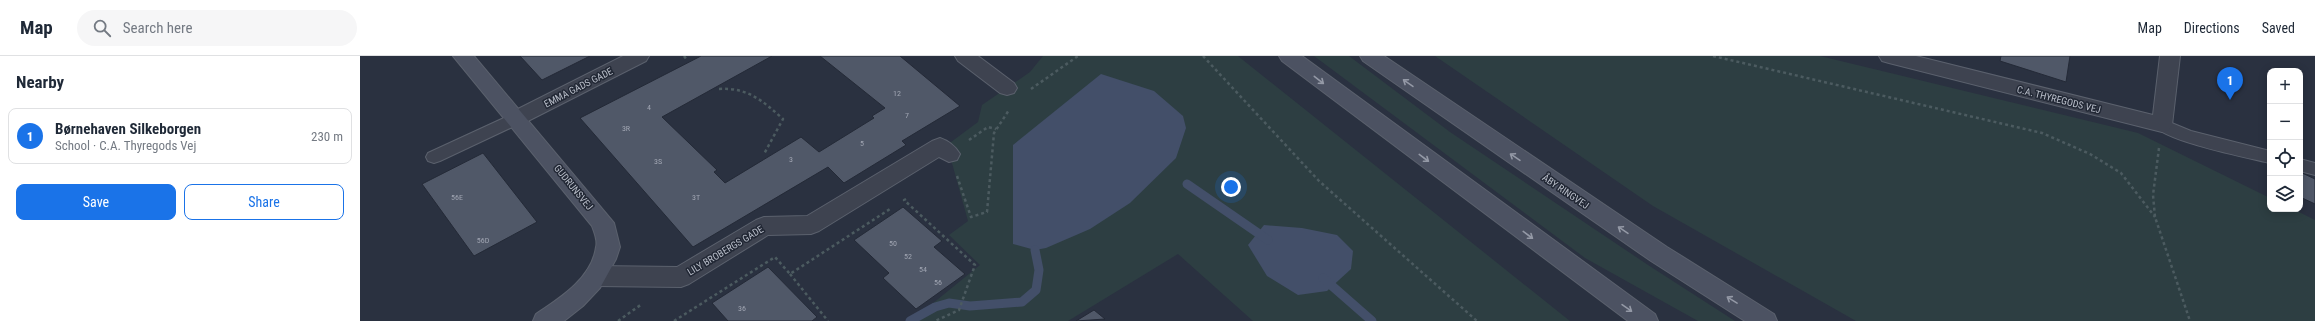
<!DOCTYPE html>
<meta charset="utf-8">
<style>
:root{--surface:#fff;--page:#f6f6f7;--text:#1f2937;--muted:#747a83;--line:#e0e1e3;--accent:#1a73e8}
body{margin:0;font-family:"Roboto Condensed",sans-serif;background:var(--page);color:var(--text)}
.controls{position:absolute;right:12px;top:12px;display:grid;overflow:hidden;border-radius:8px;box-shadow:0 2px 10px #0003}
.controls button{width:36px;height:36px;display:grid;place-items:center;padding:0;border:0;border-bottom:1px solid var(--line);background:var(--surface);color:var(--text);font:20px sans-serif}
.you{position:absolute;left:871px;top:131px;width:14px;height:14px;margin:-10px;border:3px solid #fff;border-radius:50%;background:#1a73e8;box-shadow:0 0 0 6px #1a73e833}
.badge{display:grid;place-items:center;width:26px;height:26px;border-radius:50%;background:var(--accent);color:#fff;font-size:13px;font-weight:700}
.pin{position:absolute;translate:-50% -33px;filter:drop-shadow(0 1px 2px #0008)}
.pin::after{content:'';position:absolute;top:21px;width:14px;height:12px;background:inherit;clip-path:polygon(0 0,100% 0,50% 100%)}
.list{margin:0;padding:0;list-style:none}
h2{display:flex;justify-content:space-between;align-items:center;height:52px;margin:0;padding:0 16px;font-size:17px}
h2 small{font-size:13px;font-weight:400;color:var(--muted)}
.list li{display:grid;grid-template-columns:26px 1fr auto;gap:12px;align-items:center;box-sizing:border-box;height:56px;margin:0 8px 8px;padding:0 8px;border:1px solid var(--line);border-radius:8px}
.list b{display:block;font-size:15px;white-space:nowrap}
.list p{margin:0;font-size:13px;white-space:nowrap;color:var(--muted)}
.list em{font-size:13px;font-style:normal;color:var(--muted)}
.actions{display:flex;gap:8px;padding:12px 16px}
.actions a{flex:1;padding:9px 0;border:1px solid var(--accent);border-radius:8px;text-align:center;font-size:14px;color:var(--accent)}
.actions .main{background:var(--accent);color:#fff}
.icon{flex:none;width:22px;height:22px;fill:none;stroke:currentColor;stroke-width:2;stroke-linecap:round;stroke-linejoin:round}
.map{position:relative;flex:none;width:1955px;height:265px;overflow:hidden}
header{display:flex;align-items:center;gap:24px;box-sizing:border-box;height:56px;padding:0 20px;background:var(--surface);border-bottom:1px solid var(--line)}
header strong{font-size:19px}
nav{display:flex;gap:22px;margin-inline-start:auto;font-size:14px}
.search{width:280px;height:36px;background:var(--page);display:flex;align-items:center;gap:10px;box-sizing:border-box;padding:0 14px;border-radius:22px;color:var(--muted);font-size:15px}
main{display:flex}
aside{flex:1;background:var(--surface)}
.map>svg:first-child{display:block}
.green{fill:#2d3e42}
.water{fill:#434f69}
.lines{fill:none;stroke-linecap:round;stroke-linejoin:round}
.stream{stroke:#434f69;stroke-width:9}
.building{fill:#505868;stroke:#242a37}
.lane-casing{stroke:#5b616d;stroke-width:2}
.street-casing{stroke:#5b616d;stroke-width:2}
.secondary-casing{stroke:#5b616d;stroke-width:2}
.path{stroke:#4c5b60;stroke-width:2.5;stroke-dasharray:3 3;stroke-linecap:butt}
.lane{fill:#3e4350;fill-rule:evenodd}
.street{fill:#3e4350;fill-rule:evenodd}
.secondary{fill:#4c5262;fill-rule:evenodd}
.oneway{stroke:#9499a6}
.labels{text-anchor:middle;stroke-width:3;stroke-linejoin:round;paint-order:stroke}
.number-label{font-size:8px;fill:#a0a5b2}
.street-label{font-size:10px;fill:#babfca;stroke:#222835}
</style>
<header>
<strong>Map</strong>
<div class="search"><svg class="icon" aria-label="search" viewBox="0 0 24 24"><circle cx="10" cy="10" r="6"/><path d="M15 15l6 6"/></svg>Search here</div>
<nav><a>Map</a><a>Directions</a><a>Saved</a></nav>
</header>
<main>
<aside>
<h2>Nearby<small></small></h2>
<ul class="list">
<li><span class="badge">1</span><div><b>Børnehaven Silkeborgen</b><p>School · C.A. Thyregods Vej</p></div><em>230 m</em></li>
</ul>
<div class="actions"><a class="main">Save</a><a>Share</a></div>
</aside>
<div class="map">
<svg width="1955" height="265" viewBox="0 0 1955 265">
<rect width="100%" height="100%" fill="#2a3140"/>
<!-- green -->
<g class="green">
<polygon points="683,0 878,0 1210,265 893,265 818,198 708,265 551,265 620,209 589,179 608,165 587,89 618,66 622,49 670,16"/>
<polygon points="954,0 989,0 1090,76 1288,209 1375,265 1338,265 1225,202"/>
<polygon points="1075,0 1460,0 1778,77 1910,142 1910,153 1933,153 1955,164 1955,265 1496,265 1293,150"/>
</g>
<!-- water -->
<g class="water">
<polygon points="741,18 794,35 823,60 826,72 816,102 770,147 730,173 686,192 675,194 653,188 653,89"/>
<polygon points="904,169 942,172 977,179 993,195 991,213 967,235 938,239 907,220 888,189"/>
</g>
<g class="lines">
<!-- stream -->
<g class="stream">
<polyline points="827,128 908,184"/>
<polyline points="963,222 1012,265"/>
<polyline points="550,265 575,251 589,247 610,250 662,246 676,234 679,214 675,194"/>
</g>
</g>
<!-- building -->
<g class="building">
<polygon points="160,0 230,0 182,24"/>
<polygon points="341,0 412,0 302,61 357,114 354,116 365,127 441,81 459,96 514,62 512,60 525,52 460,0 540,0 600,50 542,85 546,89 484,127 468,111 333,191 220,62"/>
<polygon points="1641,0 1710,0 1706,26 1640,5"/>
<polygon points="123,97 177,166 114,200 62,128"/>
<polygon points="1940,116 1955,123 1955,148 1940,141"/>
<polygon points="543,151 582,185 574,191 605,218 556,253 523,222 529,217 494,184"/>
<polygon points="408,211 457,261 452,265 368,265 352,247"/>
<polygon points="734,254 745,263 716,265"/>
</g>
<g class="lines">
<!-- lane casing -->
<g class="lane-casing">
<g id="lane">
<polygon points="157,56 163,58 165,62 163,66 80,105 74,107 68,105 66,101 68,97"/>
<path d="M1802 63 1831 75 1910 95V107C1889 102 1803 85 1794 69L1796 65Z"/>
<polygon points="1940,103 1955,107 1955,119 1940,115"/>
</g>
</g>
<!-- street casing -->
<g class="street-casing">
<g id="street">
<polygon points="263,0 289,0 286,5 164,67 157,69 150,67 147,62 150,57"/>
<polygon points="595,0 618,0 654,27 657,32 654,37 647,39 640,37 598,5"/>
<polygon points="1519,0 1556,0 1793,59 1800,0 1820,0 1812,69 1809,74 1802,76 1529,7 1522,5"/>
<path d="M580 82C589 85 595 90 600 98L597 104 589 106 579 101 459 175 451 178 408 179 329 228 321 231 236 230 228 227 224 220 228 213 236 210 317 211 396 164 404 161 447 160 572 85Z"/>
</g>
</g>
<!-- secondary casing -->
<g class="secondary-casing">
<g id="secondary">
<path d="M93 0H114L254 167 260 191 256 203 240 232 223 250 204 265H173L176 258C200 242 232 222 236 191 238 184 234 176 232 170Z"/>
<polygon points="919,0 942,0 1295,258 1298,265 1268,265 922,5"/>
<polygon points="1000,0 1024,0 1307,191 1414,258 1417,265 1385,265 1291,205 1003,5"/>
</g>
</g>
<!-- path -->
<g class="path">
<polyline points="324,0 327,4"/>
<polyline points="843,0 959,125 1117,265"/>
<polyline points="1353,0 1682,77 1730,98 1761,117 1795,161"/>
<path d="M359 33C387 31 403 45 423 63L404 98"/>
<polyline points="671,33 718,0"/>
<polyline points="609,84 628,71 636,73"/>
<polyline points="1799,92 1793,139 1795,161 1830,265"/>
<polyline points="597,120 611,161 627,156 634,77 649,54"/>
<polyline points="546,143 544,144 615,209 599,254 575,265"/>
<polyline points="430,218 468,265"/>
<polyline points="258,265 282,248"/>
<polyline points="314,265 415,201 430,218 530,153"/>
</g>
<!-- lane -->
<use href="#lane" class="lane"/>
<!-- street -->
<use href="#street" class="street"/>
<!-- secondary -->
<use href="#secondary" class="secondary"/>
</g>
<!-- one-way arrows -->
<defs><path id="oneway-shaft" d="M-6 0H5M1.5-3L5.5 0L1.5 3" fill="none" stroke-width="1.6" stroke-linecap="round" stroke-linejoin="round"/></defs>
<g class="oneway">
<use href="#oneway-shaft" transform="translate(959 24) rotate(38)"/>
<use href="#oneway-shaft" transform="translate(1048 27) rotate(-145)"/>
<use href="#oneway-shaft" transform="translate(1155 101) rotate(-146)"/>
<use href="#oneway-shaft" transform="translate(1064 102) rotate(37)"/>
<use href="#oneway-shaft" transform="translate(1263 174) rotate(-146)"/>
<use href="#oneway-shaft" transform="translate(1168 179) rotate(37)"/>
<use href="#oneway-shaft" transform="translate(1372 244) rotate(-148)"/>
<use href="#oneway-shaft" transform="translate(1267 252) rotate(35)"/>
</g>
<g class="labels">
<!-- number labels -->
<g class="number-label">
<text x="537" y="40">12</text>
<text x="289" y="54">4</text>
<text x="547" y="62">7</text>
<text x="266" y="75">3R</text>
<text x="502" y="90">5</text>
<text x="431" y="106">3</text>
<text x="298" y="108">3S</text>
<text x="97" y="144">56E</text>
<text x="336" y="144">3T</text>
<text x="123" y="187">56D</text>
<text x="533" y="190">50</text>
<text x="548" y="203">52</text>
<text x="563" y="216">54</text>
<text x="578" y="229">56</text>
<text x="382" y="255">36</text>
</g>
<!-- street labels -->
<g class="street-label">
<text transform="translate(218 31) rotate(-27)" y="4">EMMA GADS GADE</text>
<text transform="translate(1699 43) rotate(14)" y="4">C.A. THYREGODS VEJ</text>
<text transform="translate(214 131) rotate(51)" y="4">GUDRUNSVEJ</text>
<text transform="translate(1206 135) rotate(34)" y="4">ÅBY RINGVEJ</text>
<text transform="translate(365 194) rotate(-31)" y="4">LILY BROBERGS GADE</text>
</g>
</g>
</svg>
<div class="controls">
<button>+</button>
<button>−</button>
<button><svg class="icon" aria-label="locate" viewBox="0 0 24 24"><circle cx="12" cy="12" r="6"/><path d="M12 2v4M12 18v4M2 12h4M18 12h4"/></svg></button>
<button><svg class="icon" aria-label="layers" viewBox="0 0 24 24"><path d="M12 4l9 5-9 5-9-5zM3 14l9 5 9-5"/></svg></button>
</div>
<div class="you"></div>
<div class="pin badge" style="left:1870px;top:44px">1</div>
</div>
</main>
